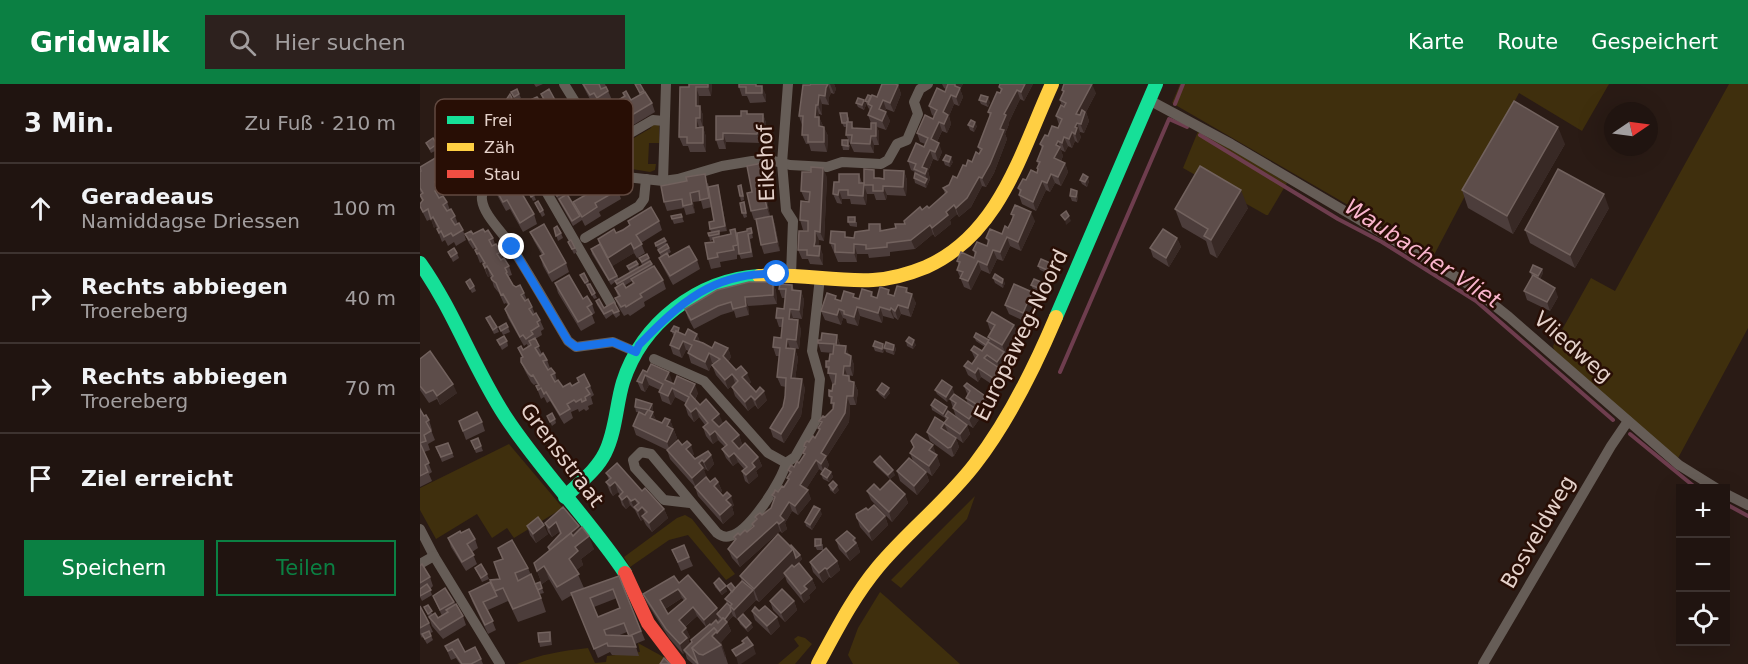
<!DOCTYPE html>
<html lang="de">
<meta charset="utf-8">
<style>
:root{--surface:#201410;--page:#2d211e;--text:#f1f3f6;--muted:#a29e9f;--line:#3d3330;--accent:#0b8043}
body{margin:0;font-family:"DejaVu Sans",sans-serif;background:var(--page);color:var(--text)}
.controls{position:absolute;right:18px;bottom:18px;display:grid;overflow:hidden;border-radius:0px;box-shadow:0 6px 24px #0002}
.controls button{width:54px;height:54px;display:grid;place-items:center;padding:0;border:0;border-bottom:2px solid var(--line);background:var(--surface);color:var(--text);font:30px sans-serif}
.compass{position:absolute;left:1184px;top:18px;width:54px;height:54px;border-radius:50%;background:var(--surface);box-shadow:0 6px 24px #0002;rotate:77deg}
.stop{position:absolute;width:18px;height:18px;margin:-14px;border:4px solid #1a73e8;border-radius:50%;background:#fff}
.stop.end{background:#1a73e8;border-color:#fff;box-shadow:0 2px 6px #0008}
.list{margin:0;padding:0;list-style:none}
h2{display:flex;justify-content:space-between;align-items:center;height:78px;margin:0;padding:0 24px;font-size:26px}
h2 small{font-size:20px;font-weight:400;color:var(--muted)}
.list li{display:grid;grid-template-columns:39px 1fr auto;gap:18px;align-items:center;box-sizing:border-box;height:90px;padding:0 24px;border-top:2px solid var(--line)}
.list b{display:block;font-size:22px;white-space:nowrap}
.list p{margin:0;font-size:20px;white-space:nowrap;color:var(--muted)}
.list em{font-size:20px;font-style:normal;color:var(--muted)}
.actions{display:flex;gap:12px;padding:18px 24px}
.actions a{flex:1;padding:14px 0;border:2px solid var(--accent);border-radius:0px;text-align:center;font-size:21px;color:var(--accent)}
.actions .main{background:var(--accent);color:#fff}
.icon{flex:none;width:33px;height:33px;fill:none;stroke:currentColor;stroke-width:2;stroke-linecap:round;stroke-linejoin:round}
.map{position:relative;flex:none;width:1328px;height:580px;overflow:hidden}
header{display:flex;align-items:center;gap:36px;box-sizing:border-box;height:84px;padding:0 30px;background:var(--accent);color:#fff}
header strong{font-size:28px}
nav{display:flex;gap:33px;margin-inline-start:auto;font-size:21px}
.search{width:420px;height:54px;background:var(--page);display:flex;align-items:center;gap:15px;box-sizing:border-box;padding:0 21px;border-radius:0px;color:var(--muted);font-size:22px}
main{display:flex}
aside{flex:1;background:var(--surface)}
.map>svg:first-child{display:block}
.green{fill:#3f2f0d}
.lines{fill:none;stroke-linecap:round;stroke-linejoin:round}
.stream{stroke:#6e3d4e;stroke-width:4}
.street{stroke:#665d57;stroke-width:10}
.fast{stroke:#16e098;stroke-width:14}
.slow{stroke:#ffcf43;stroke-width:14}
.jam{stroke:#f24e42;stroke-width:14}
.wall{fill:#4c3d3b;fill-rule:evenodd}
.shaded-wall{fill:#382925}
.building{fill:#5d4d4a;stroke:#72625e;stroke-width:1.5;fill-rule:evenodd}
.route{stroke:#1a73e8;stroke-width:8}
.labels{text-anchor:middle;stroke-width:5;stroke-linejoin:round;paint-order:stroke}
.street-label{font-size:21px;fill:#e5d2cb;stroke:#280e05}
.water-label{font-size:22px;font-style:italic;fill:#fab5cd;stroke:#280e05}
.key{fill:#280e05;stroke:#614940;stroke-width:1.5}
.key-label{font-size:16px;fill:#e5d2cb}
</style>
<header>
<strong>Gridwalk</strong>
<div class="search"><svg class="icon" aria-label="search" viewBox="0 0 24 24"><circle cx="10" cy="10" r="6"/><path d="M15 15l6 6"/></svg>Hier suchen</div>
<nav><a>Karte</a><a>Route</a><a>Gespeichert</a></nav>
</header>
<main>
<aside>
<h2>3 Min.<small>Zu Fuß · 210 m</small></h2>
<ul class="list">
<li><svg class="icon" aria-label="ahead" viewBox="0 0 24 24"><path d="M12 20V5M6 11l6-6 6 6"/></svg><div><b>Geradeaus</b><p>Namiddagse Driessen</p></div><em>100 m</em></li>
<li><svg class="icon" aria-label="right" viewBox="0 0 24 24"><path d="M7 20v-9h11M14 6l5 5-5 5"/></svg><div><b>Rechts abbiegen</b><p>Troereberg</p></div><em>40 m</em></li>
<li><svg class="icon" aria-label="right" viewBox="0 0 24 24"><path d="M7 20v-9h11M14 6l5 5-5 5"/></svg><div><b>Rechts abbiegen</b><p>Troereberg</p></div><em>70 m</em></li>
<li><svg class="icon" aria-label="arrive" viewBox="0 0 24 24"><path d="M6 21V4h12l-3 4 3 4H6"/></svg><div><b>Ziel erreicht</b></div></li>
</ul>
<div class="actions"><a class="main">Speichern</a><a>Teilen</a></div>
</aside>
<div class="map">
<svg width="1328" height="580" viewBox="0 0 1328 580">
<rect width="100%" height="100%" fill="#2a1b15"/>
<!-- green -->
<g class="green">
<polygon points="760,0 1189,0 1162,47 1099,9 1014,171 752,19"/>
<polygon points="1309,0 1328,0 1328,244 1257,376 1135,269 1133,262 1171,194 1195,207"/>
<polygon points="233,39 239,39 239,59 229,59 228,80 236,80 235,86 230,88 206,84 191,64 195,61 200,62 231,44"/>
<polygon points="779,45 867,99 848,131 846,131 763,84"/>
<polygon points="89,360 143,424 94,454 87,444 72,454 57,430 16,455 0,426 0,404"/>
<polygon points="555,412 547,435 481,504 471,496"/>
<polygon points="265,431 272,435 315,490 306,496 268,451 249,456 210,483 204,473 257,434"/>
<polygon points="460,508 467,514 540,580 433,580 428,571 438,544"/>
<polygon points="378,552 385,554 392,560 375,580 358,580 379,562 374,555"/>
<path d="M218 559 249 576 247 580H97C121 570 142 567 168 564L175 579 186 578 187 572 220 568Z"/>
</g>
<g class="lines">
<!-- stream -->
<g class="stream">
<polyline points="755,20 763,0"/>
<polyline points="780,51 918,135 962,158 1056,217 1193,336"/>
<polyline points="640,288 749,35 767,43"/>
<polyline points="1210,350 1276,404"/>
<polyline points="1306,420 1328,432"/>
</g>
<!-- street -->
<g class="street">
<polyline points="144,0 198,87 206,93 243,97 258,95 302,82 332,77 350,76 370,81 407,83 422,78 461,80 468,76 477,60 487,56 498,30 494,18 500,5 508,0"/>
<polyline points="368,0 362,79 366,126 373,137 371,191"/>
<polyline points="729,16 811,60 1045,198 1089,233 1259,381 1296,404"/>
<path d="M169 43 109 78 73 92C66 97 61 107 62 116 64 132 83 148 91 162 111 193 129 225 148 257L156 263 193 258 216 268"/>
<polyline points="183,65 233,36 244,37"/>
<polyline points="109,78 191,220"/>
<polyline points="243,97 246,0"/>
<polyline points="165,154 219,122 224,115 226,95"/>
<polyline points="234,275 284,297 348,369 366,379"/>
<polyline points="1306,410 1328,421"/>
<path d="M270 419 244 416 215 384 213 376 221 368 231 370 297 449C301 452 305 454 310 452 329 448 362 397 366 379L375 373 396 336 400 295 392 267 400 193"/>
<polyline points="0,445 14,472 80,580"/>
<polyline points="0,480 14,472"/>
<polyline points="1063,580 1191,362 1208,337"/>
</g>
<!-- fast -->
<g class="fast">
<path d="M0 179C34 227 53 283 85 332 121 387 168 434 205 489"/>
<polyline points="636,233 736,0"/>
<path d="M145 413C159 399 176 387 185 369 196 347 196 321 203 298 222 239 278 196 339 192"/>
</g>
<!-- slow -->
<g class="slow">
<path d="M339 192C377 189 415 198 453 196 471 195 489 190 506 183 580 150 601 68 632 0"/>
<path d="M398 580C416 547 433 513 458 483 488 447 526 418 555 380 589 336 614 285 636 233"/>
</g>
<!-- jam -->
<polyline class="jam" points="205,489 228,539 259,580"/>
</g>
<!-- wall -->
<g class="wall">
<polygon points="114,0 123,0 116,3"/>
<polygon points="162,0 185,0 192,16 180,23 178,18 173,21"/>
<polygon points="215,0 220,0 232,19 235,28 190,55 184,43 180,34 184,32 182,25 193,27 202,21 200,15 204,12 203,9 211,16 220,11"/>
<polygon points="268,0 292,0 291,12 279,12 279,22 283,31 283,43 279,44 283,43 286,53 286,68 270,68 268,62 263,62 259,53 269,3 269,1"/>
<polygon points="391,0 414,0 416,5 414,10 411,9 409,13 409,21 402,20 402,31 399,30 399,33 403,42 408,52 407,68 391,67 389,60 386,60 382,51 382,41 379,32"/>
<polygon points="522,0 543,0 540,5 543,13 539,22 534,20 529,32 531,40 527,49 522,47 517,58 522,68 518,77 513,75 510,83 508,87 510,95 506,104 495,99 494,94 495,89 495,88 491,86 488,77 504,63 505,60 500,58 497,49 513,35 514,32 512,31 509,22 525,8 526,5 524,4"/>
<polygon points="613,0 604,17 600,15 589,38 589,40 585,50 587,55 574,89 566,103 562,102 551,123 539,133 537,130 530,136 531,140 515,153 513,150 495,165 470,168 470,172 449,174 448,170 437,170 437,178 418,178 410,159 427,153 434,154 449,146 460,140 462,147 476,144 484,140 502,126 509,124 525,110 523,104 537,94 546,82 552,78 559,70 560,68 558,63 570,33 568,28 581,8 579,3"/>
<polygon points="477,1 478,1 481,10 474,28 466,25 465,27 470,37 466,46 457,43 459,48 459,61 454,61 454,69 434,68 426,51 427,43 424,43 422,39 429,33 429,38 434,44 451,45 451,39 448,31 450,27 445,17 451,12 457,13"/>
<polygon points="339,2 346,11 346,18 330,19 327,12 322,12 319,3"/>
<polygon points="642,6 676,9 666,28 669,37 664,49 660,48 659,49 661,53 658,59 655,57 652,64 648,62 645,68 641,66 641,67 643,72 641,77 645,79 648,88 641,102 635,99 630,108 626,106 616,127 602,120 599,111 600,109 598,104 606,96 617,89 618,86 617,84 618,81 617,77 622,65 620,60 628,52 638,44 639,41 636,32 642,22 640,16 643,9"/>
<polygon points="91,8 99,10 101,14 96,17"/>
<polygon points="121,10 140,25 144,34 139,37 140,39 124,45 125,48 119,51 117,49 113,52 112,49 102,58 101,56 92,61 93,63 81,67 82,70 78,72 79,75 73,78 71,76 57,87 56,85 51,88 40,68 37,59 43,63 51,58 47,49 63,51 66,49 64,43 73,42 81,38 78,32 88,33 96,29 94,23 105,27 112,22 110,16 120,17 123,16"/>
<polygon points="444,16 446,21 444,26 438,23 436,19"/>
<polygon points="559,16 570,18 568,23 561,20"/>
<polygon points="327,27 328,30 343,30 346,39 346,55 341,55 341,59 306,58 306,65 299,65 296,56 321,32"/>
<polygon points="28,28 39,32 41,36 37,39 33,37"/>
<polygon points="548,41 557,42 554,48 550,46"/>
<polygon points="6,59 17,60 19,65 11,69"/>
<polygon points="1145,60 1093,150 1048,124 1042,106"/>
<polygon points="422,61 430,61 429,66 423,66"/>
<polygon points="146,69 177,70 180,79 157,93 155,89 140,98 155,123 153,118 168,110 167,108 162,111 156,100 166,95 170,104 181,98 179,93 173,96 170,88 179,83 187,94 198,106 201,115 179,128 181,132 165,142 162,136 153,142 123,89 121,84 130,79 128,75"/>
<polygon points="25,75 36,86 39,95 32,99 30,95 23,99 25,103 20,106 22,113 27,118 30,126 35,132 38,140 43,146 46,156 36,162 34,158 28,162 25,156 22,158 16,142 14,144 11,135 7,137 0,123 0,120 2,117 0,111 1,110 0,108 0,83"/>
<polygon points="523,76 533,78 530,83 525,81"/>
<polygon points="484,87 487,96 486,112 467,111 466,116 456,116 454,110 447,110 446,121 431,120 430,115 422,115 422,120 417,119 413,110 419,98 439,90 442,99 457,94 464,95"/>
<polygon points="346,88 351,115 347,116 350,132 352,132 355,141 360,167 344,170 341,161 336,136 334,136 331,127 332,108"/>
<polygon points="407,93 404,157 399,156 398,162 403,171 403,181 390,180 388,175 382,175 378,166 388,147 388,146 383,146 380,136 389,117 385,116 381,107"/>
<polygon points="660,96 669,97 667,103 662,100"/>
<polygon points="97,99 101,108 114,130 117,140 103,148 90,125 86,127 77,111 74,102"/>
<polygon points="288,99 289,103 299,106 307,147 299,148 300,152 311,150 315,145 317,149 332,149 333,154 330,155 333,173 321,175 319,170 317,171 317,175 300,178 301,183 291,185 288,175 294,158 293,156 290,157 289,152 291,148 290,145 294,137 292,123 283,125 281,117 273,118 275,129 266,131 264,124 247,127 244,118"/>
<polygon points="106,103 114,111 116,116 113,117"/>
<polygon points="323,106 324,116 321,117 320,112"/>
<polygon points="657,107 658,111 657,118 652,117 650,112"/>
<polygon points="115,119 123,126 125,131 122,133"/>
<polygon points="325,123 327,133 324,134 322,129"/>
<polygon points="828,124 797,174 790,170 786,157 762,143 755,125"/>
<polygon points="1189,124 1155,184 1110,159 1105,146"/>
<polygon points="261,130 264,138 254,140 252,135"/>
<polygon points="591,130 615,137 601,167 590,162 583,177 577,175 570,190 561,186 551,206 544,203 537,186 539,182 537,177 554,174 555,172 553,166 567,162 568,159 566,154 582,150 588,144 593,134"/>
<path d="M208 137H239L242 146 221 159 225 169 217 174 214 169 192 182 199 195 210 189 207 182 218 180 219 183 222 181 219 174 227 170 233 182 243 196 246 205 224 218 225 222 210 232 208 230 204 232 199 224 195 214 198 213 195 204 197 202 195 198 191 201 172 170 171 165 179 160 178 155 196 149 209 141ZM212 197 213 200 206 204 204 202Z"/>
<polygon points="428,138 437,138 437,143 430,142"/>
<polygon points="134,144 141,149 143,154 138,157"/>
<polygon points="65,148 73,154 75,160 81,168 83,175 89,182 92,191 89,192 91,197 93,201 104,209 107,216 112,223 115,230 120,236 124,245 121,247 122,251 115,255 122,270 127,276 130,284 135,289 137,297 143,303 152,302 158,298 157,294 170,302 174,311 171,313 173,320 168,322 169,325 166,327 164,325 159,328 158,325 151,328 153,334 144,340 130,317 127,319 124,313 121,315 116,302 117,301 116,300 114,301 111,298 105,287 101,278 102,274 98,264 103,266 108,263 107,260 104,262 88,234 85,225 88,221 86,219 84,220 79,209 74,203 71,193 70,192 68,193 66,189 63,180 62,178 60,179 55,166 55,164 53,165 49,159 45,150 53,150"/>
<polygon points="110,148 146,179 149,188 132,198 123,182 120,172 122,171 114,157"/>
<polygon points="244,154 251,168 248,170 249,173 277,176 280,185 253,201 243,183 239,174 241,173 235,159"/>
<polygon points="757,154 761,163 749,183 733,173 730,164"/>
<polygon points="148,158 155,164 157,168 154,170"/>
<polygon points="28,168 37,169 39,174 33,178"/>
<polygon points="618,182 639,186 636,193 620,186"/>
<polygon points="1122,185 1123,189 1120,195 1138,213 1130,227 1107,216 1104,207 1112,193 1110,188"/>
<polygon points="160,191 168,197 177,214 174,215"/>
<polygon points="573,194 585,199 583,204 575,199"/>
<polygon points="46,198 54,202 56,207 52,209"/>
<polygon points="353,198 356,207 357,220 328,222 329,231 316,234 314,227 301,231 274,245 268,234 265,225"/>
<polygon points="621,198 622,202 619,208 613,205 611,201"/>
<polygon points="135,199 172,220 175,229 172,231 175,239 161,247 138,209"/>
<polygon points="372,201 374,206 381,207 384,216 382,235 373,234 373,236 381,245 379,265 370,264 370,265 375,265 378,274 375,295 385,304 381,332 364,359 353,353 350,344 363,323 365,313 366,303 361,302 357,293 359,272 356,272 353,263 361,254 362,243 359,243 356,234 364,225 365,214 362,214 359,205"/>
<polygon points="487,204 488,209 496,219 491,233 481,230 478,236 474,233 474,235 463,232 462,239 440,232 438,242 427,239 426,235 423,234 421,241 405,236 401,227 418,216 421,217 435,214 439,215 452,208 453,213 457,214 471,211 474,212"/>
<polygon points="612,208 615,217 606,238 589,230 585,221"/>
<polygon points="176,217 184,224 199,227 200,231 196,234 193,230 186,235 177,221"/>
<polygon points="66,234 77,243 79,248 74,250"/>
<polygon points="567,237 594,241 598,250 586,270 584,269 587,277 581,286 585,295 579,305 561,293 558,298 548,291 544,282 552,280 555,275 551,266 562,267 565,263 556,257 554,253 569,255 568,253 571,247 570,246"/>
<polygon points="79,243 88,243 90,248 83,251"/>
<polygon points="251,247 265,251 277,250 280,258 292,264 308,264 311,273 308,278 316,286 331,298 329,300 336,308 347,316 338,325 335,321 328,327 315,312 312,303 316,300 315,299 308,305 296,291 292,281 294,280 292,279 289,287 271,279 268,269 269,267 266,266 262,274 253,270 250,261 254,252"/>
<polygon points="417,251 420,261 431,272 434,281 433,292 427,291 429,292 431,297 434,298 438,307 436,321 430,321 429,338 406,374 409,381 407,385 411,388 413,393 409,398 403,395 401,390 403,388 399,385 386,405 391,415 378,431 372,427 365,439 367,445 362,449 360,447 320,483 312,474 308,465 315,456 314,453 327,448 333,442 332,440 336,436 335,433 342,431 351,424 354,415 352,411 364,403 368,397 367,394 369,390 368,386 379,379 384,372 383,369 385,365 384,362 395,354 399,347 398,344 401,340 399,337 405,333 413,325 409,312 415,299 412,299 406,283 413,269 401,268 398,259 401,256"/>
<polygon points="77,256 87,257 88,262 82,266"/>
<polygon points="486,257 496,261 493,265 487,262"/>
<polygon points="474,261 476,265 474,271 466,268 465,265 463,269 455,267 453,262 464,263"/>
<polygon points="0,275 37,309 20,321 17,315 9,319 0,306"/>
<polygon points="223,286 252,297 251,299 278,309 275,316 280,321 303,339 299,342 319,351 322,360 318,364 338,373 342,382 336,387 338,392 329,400 325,397 322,387 324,385 318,378 313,382 306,374 302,365 305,363 298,356 293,360 290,357 286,352 283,343 285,341 279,333 274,338 268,331 265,321 266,319 255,313 251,321 242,317 239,308 240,306 229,301 225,308 221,306 217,297"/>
<polygon points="544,302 565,312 569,321 562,331 557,328 560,334 553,344 536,333 530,315 548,320 546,314 548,312"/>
<polygon points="457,306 470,309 465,315 459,310"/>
<polygon points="515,306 534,308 527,318 517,310"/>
<polygon points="232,320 233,324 232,328 236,336 242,339 250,336 257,354 254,360 262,361 274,370 272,372 275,375 291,371 294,380 288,387 286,385 284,386 286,394 290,398 298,398 302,407 300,409 314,421 312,423 314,430 303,440 278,412 275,403 250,375 247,366 216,351 213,342 226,330 216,328 215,323"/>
<polygon points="511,321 529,328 547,341 550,350 543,359 536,354 539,363 534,372 532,373 510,357 507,348 524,339 526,337 525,334 512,326"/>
<polygon points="0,325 4,332 9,336 12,346 11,346 15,356 8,360 10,366 4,368 12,388 9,390 12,397 0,403"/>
<polygon points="127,332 135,335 136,339 132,342"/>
<polygon points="39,337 62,338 65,347 46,356"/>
<polygon points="58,354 63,367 56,369 51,357"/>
<polygon points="491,357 516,370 520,381 512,392 496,380 506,388 509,397 497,411 480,397 477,387 493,377 490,369 494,364"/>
<polygon points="28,359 34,373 22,378 16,363"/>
<polygon points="454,378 475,391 470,395 456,382"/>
<polygon points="186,389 222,407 244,425 248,434 232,448 226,441 223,435 221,437 218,432 215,426 210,421 206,425 202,421 199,412 200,411 198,408 193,412 190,408 186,398 189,396"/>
<polygon points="409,401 419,406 415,410 410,406"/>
<polygon points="460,406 485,410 488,419 472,438 451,416 447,407"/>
<polygon points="448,426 465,432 468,441 452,457 440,443 437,434"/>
<polygon points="402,430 392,446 386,442 385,438"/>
<path d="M125 439 160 445 174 465 161 475 163 481 156 486 164 504 161 506 199 492 225 556 215 560 219 572 192 571 190 568 178 574 152 511 142 517 129 495 122 500 114 479 129 467 128 463 140 450 139 448 132 453 128 448ZM197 514 200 524 178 533 174 523ZM207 548 209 552H197Z"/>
<polygon points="107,442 128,450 116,459 110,451"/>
<polygon points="41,449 55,455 58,464 52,468 57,480 46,487 31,463 28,454"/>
<polygon points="435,454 440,468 430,477 419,465 416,456"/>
<polygon points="403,460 403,466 417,477 420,486 411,494 409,493 403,499 393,488 390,478 403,466 397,466 395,462"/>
<path d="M370 462 380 471 382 475 374 483 392 495 396 504 389 511 390 514 384 519 367 498 365 492 339 518 336 516 317 535 313 532 307 538 311 547 301 558 308 580H273L267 575 265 568 263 570 249 554 227 519 223 510 259 499 297 524 298 529 307 519 305 515 311 509 307 502 315 504 322 497 320 492ZM262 514 264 517 248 530 245 525ZM277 532 286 543 271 556V558L270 560 268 555 270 553 265 543Z"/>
<polygon points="78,464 108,484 115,500 122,504 124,509 120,510 126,528 98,538 88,517 68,526 76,546 68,550 52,517 49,508 80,495 82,475"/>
<polygon points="252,466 269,473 273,482 261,487"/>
<polygon points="0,482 10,493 13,502 10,505 12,511 2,517 0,513"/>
<polygon points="55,484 67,490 69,495 62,498"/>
<polygon points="294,499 307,507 302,511 295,503"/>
<polygon points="13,512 34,518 43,532 46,541 23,555 12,542 9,533 4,523 18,534 22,532"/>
<polygon points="350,517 374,517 377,526 365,538 353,526"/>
<polygon points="0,522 9,539 13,548 10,549 13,556 7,560 3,553 2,554 0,550"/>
<polygon points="332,527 339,527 360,542 351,551 335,536"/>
<polygon points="318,535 333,543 328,548 320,540"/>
<polygon points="130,548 131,552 132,561 120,563 119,558"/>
<polygon points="25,562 45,568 61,575 63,580 40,580 36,574 31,576"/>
</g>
<!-- shaded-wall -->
<g class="shaded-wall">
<polygon points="288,0 292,0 291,12 288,3"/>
<polygon points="408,0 411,9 409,13 409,21 405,12 406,4"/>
<polygon points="410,0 414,0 416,5 414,10"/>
<polygon points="535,0 543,0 540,5 543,13 539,22 536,13"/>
<polygon points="605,0 613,0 604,17 601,8"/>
<polygon points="672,0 676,9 666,28 669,37 664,49 656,30"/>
<polygon points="478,1 481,10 474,28 470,19"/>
<polygon points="342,2 346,11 346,18 342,9"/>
<polygon points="276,3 279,12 279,31 276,22"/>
<polygon points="597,6 600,15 589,38 589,40 585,50 587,55 574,89 566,103 562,94 584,30"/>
<polygon points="399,11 402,20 402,31 398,21"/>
<polygon points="531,11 534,20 529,32 531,40 527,49 524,40 523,28"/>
<polygon points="568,13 570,18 568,23 566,18"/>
<polygon points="92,14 94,19 91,23 90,19"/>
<polygon points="444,16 446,21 444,26 442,21"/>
<polygon points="463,16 466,25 462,34 459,25"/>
<polygon points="396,21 399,30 398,42 395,33"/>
<polygon points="280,22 283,31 283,43 280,34"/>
<polygon points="466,28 470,37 466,46 462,37"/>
<polygon points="343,30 346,39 346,55 343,46"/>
<polygon points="399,33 403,42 402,51 399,42"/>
<polygon points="276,34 279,43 279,53 276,44"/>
<polygon points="519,38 522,47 514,64 511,55"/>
<polygon points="555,38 557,42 554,48 553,43"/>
<polygon points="456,39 459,48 459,61 456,52"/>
<polygon points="657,39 660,48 659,49 661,53 658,59 655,50 655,43"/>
<polygon points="108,40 112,49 102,58 99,49"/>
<polygon points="283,43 286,53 286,68 283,59"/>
<polygon points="404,43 408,52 407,68 404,58"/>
<polygon points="1138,43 1145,60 1093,150 1087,132"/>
<polygon points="338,46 341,55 341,59 337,50"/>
<polygon points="652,48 655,57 652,64 649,55"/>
<polygon points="303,49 306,58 306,65 303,55"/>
<polygon points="451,52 454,61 454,69 450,60"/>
<polygon points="644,53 648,62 645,68 642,59"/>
<polygon points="638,57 643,72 638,83 634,74 636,61"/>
<polygon points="519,59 522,68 518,77 515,68"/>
<polygon points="510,66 513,75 508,87 510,95 506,104 505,99 507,95 502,83"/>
<polygon points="68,67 71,76 57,87 54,78"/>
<polygon points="531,73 533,78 530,83 529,78"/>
<polygon points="343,79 346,88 351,115 348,106"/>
<polygon points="645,79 648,88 641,102 638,93"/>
<polygon points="403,84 407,93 404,157 400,148"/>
<polygon points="484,87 487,96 486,112 483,103"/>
<polygon points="631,90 635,99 630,108 627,99"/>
<polygon points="559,93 562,102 551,123 539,133 536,124"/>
<polygon points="668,93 669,97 667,103 665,98"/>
<polygon points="622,97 626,106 616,127 613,118"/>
<polygon points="298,101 299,106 307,147 305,142"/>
<polygon points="444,101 447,110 446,121 443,112"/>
<polygon points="463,102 467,111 466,116 463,107"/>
<polygon points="419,106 422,115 422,120 418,111"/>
<polygon points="821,106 828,124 797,174 791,156"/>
<polygon points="343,107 347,116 350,133 347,124"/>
<polygon points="657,107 658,111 657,118 656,113"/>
<polygon points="270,109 273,118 275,129 272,120"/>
<polygon points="1184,110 1189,124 1155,184 1150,171"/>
<polygon points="534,121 537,130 530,136 531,140 515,153 512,144 526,128"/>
<polygon points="611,128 615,137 601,167 598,158"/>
<polygon points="352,132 355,141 360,167 357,158"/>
<polygon points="649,132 651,137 646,141 645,136"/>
<polygon points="13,133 16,142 14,144 11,135"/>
<polygon points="510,141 513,150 495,165 491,156"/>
<polygon points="395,147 399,156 398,171 394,162"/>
<polygon points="587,153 590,162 583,177 580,168"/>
<polygon points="757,154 761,163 749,183 746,174"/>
<polygon points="211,159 214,169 191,183 188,174"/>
<polygon points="434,160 437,170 437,178 434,169"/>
<polygon points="400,162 403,171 403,181 399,172"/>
<polygon points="573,166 577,175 570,190 567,181"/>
<polygon points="558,177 561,186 551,206 548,197"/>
<polygon points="67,182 70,192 68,193 65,184"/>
<polygon points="637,182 639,186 636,193 634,189"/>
<polygon points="1122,185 1123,189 1119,197 1118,192"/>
<polygon points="583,195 585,199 583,204 582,199"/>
<polygon points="353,198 356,207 357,220 353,211"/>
<polygon points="621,198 622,202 619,208 618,204"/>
<polygon points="1135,204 1138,213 1130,227 1127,218"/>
<polygon points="381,207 384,216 382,235 379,226"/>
<polygon points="612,208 615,217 606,238 603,229"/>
<polygon points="492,210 496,219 491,233 488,224"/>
<polygon points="325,213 328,222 329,231 326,222"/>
<polygon points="478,221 481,230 478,236 475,227"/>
<polygon points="437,223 440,232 438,242 434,233"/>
<polygon points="460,223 463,232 462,239 458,229"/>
<polygon points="471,224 474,233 474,235 470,226"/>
<polygon points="370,225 373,234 372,244 369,235"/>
<polygon points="419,225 423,234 421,241 417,231"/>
<polygon points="378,236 381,245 379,265 376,256"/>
<polygon points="594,241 598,250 586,270 582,261"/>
<polygon points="277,250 280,259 274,256"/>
<polygon points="417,251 420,260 419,270 416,261"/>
<polygon points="367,255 370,264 369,273 366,264"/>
<polygon points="494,256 496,261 493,265 492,261"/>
<polygon points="263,257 266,266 262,274 259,265"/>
<polygon points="463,260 465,264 463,269 462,265"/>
<polygon points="474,261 476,265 474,271 473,266"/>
<polygon points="426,262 429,271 429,278 425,269"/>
<polygon points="308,264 311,273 306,281 303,272"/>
<polygon points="375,265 378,274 374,303 371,294"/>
<polygon points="584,268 587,277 581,287 577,278"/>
<polygon points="289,269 292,279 289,287 285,278"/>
<polygon points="431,272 434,281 433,292 430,282"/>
<polygon points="424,282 427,291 423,291"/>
<polygon points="558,284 561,293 558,298 555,289"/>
<polygon points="582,286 585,295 579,305 576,296"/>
<polygon points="249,288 252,297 248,305 245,296"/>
<polygon points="327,289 331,298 326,303 322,293"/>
<polygon points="312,290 315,299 308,305 305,296"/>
<polygon points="225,291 229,301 225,308 222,299"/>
<polygon points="382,295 385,304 381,332 364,359 361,350"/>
<polygon points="434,298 438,307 436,321 433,312"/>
<polygon points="33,300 37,309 20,321 17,312"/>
<polygon points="275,300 278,309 273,319 270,310"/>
<polygon points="532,303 534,308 527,318 526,313"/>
<polygon points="252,304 255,313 251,321 248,312"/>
<polygon points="469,304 470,309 465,315 464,311"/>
<polygon points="344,307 347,316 338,325 335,316"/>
<polygon points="331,312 335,321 328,327 325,318"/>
<polygon points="427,312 430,321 429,338 406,374 409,381 404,389 401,380 401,369"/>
<polygon points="565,312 569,321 562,331 559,322"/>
<polygon points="232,320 233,324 231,331 229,326"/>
<polygon points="527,323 529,328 525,334 523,330"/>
<polygon points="276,324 279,333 274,338 271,328"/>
<polygon points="556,325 560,334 553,344 549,335"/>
<polygon points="233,328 236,337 230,334"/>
<polygon points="299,330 303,339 296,345 292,336"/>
<polygon points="250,336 257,354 250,367 247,358 247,342"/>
<polygon points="524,339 528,348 521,344"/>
<polygon points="547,341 550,350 543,359 540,350"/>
<polygon points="295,347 298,356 293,360 290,351"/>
<polygon points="319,351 322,360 315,367 312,357"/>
<polygon points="536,354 539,363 534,372 531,363"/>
<polygon points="271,361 274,370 270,374 266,365"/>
<polygon points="513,361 516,370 512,375 509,366"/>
<polygon points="314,369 318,378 313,382 309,373"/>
<polygon points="291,371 294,380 288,387 284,378"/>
<polygon points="517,371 520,381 512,392 509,382"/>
<polygon points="338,373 342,382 336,387 338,392 329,400 326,391 332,379"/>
<polygon points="282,376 286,385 284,386 287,393 276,403 272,394 279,379"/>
<polygon points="396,376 399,385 383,410 380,401"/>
<polygon points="473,386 475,391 470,395 468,391"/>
<polygon points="411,388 413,393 409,398 407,394"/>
<polygon points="506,388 509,397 497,411 494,402"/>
<polygon points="195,398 198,408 193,412 190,402"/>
<polygon points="298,398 302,407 297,411 294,402"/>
<polygon points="417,401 419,406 415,410 413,406"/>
<polygon points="388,406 391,415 378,431 375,422"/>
<polygon points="485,410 488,419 472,438 469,428"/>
<polygon points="207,412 210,421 206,425 202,416"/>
<polygon points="311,412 314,421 312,423 314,430 303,440 300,431 306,416"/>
<polygon points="215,415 218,424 214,423 215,426 211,417"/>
<polygon points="369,418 372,427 365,439 367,445 362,449 359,440 360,432"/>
<polygon points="222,423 226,433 222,432 223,435 221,437 218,427"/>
<polygon points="244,425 248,434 232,448 229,439"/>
<polygon points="400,425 402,430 392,446 390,441"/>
<polygon points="465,432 468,441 452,457 449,448"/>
<polygon points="136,438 139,448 132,453 129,444"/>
<polygon points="357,438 360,447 320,483 317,474"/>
<polygon points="124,441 128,450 116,459 113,450"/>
<polygon points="159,442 163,451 140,458"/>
<polygon points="169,452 174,465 161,475 163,481 154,488 149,475 155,463"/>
<polygon points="435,454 440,468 430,477 426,468"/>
<polygon points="373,465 380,471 382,475 366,491 364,489 365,492 339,518 334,505"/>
<polygon points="417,477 420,486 411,494 407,485"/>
<polygon points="124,482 129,495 122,500 117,487"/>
<polygon points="405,484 409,493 403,499 399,489"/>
<polygon points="392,495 396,504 389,511 390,514 384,519 381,510 384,502"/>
<polygon points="306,502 307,507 302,511 300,507"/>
<polygon points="258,505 262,514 243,526 240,516"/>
<polygon points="333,506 336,516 317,535 314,526"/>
<polygon points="374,517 377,526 365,538 361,529"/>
<polygon points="273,523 277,532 262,545 259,536"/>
<polygon points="297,524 299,532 297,530 299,535 287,545 284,536"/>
<polygon points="311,527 313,532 307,538 311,547 301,558 306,572 305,573 301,561 292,552"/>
<polygon points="357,533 360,542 351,551 347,542"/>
<polygon points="331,539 333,543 328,548 326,544"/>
<polygon points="266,544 270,553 268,555 271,563 264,566 265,568 263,570 260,560 262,548"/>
<polygon points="333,561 336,570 321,580 318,580 316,572"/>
</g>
<!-- building -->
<g class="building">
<polygon points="163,0 179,0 181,5 186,3 188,7 177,14 174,9 170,11"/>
<polygon points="215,0 220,0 224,7 220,9"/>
<polygon points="269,0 288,0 288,3 276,3 276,22 280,22 280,34 276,34 276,44 283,43 283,59 267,59 267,53 259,53 260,3 269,3"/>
<polygon points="319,0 336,0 336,2 342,2 342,9 326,9 326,3 319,3"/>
<polygon points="391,0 408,0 406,4 405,12 399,11 398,21 396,21 395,33 399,33 399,42 404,43 404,58 388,58 388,51 382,51 383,32 379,32 383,1 390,1"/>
<polygon points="462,0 475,0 478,1 470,19 463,16 459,25 466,28 462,37 448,31 452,22 448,20 452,11 457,13"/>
<polygon points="528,0 535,0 535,2 540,4 536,13 531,11 523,28 528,31 524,40 519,38 511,55 519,59 515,68 510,66 506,74 502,83 507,85 505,90 494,85 496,80 488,77 496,59 504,63 508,54 497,49 505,31 513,35 515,30 517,26 509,22 517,4 525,8"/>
<polygon points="580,0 605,0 601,8 597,6 584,30 586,31 580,45 584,46 570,80 562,94 559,93 547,114 536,124 534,121 526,128 528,131 512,144 510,141 491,156 467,159 467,163 446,165 446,161 434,160 434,169 415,168 415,160 410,159 411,147 425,148 425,153 434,154 435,148 449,146 449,140 460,140 460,147 476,144 475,140 485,140 484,137 500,123 502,126 507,122 509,124 527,108 523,104 529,101 533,92 537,94 543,81 546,82 548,76 552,78 556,68 559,70 562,65 558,63 571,29 568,28 577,8 580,9 582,5 579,3"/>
<polygon points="644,0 672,0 656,30 660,31 662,26 665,28 661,40 657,39 655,43 657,44 655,50 652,48 649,55 644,53 642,59 638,57 636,61 640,63 634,74 645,79 638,93 631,90 627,99 622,97 613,118 599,111 601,106 598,104 603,95 606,96 611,86 617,89 618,85 617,84 620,78 617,77 623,62 620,60 625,51 628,52 632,42 638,44 642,35 636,32 641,21 644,23 646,19 640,16 644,7 642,6"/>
<polygon points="97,5 99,10 94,13 91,8"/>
<polygon points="129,5 140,25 135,28 137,30 120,36 122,39 115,42 114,40 110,43 108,40 99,49 97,47 88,52 90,54 77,58 79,61 74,63 75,66 69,69 68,67 54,78 52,76 48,79 37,59 40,57 43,63 52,57 47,49 50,46 57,42 63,51 67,48 64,43 68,41 66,39 69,37 73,42 82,37 78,32 85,28 88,33 97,28 94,23 100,18 105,27 114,21 110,16 117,13 120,17 124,15 121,10"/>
<polygon points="206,7 211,16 225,8 232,19 187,46 180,34 186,31 182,25 189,21 193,27 203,20 200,15 205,12 203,9"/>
<polygon points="90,10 92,14 90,19 86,16"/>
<polygon points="448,11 451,12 448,18 445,17"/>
<polygon points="561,11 568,13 566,18 559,16"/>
<polygon points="438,14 444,16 442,21 436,19"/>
<polygon points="1094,17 1138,43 1087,132 1042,106"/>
<polygon points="321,27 327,27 327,30 343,30 343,46 338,46 337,50 303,49 303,55 296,56 296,32 321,32"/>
<polygon points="420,29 427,29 428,38 427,38 427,39 422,39"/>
<polygon points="551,36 555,38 553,43 548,41"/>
<polygon points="427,38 432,38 432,44 451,45 451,39 456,39 456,52 451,52 450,60 431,59 432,51 426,51"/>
<polygon points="13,54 17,60 10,65 6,59"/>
<polygon points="422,56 428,56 428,62 422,61"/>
<polygon points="22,70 25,75 28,73 36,86 29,90 26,86 19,90 22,94 15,98 19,105 15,107 19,114 23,112 27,118 23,121 27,127 31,125 35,132 31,135 35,141 39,139 43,146 33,152 31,149 24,153 21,147 19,149 17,145 19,144 13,133 11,135 8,125 3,128 0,122 0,120 3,116 0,111 3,109 0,104 0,88 1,87 0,83"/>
<polygon points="526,71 531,73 529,78 523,76"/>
<polygon points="130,79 146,107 137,112 121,84"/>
<polygon points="343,79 348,106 343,107 347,124 331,127 327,109 332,108 327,82"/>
<polygon points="780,82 821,106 791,156 784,152 788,145 755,125"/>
<polygon points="391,83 403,84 400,148 395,147 395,157 394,162 400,162 399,172 387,171 387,166 378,166 379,147 388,147 388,137 380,136 381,117 389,118 390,108 381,107 382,88 391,88"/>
<polygon points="181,84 187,94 190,92 198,106 175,119 177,123 162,133 153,118 169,109 166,106 182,97 176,87"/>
<polygon points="444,85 454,86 454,94 459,94 464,95 464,86 484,87 483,103 463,102 463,107 453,107 453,101 444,101"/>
<polygon points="1138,85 1184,110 1150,171 1105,146"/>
<polygon points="495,89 507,95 505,99 494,94"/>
<polygon points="285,90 289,114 280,116 279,107 270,109 272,120 263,122 262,115 244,118 241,102 267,97 266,93"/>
<polygon points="419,90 439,90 439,99 444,99 443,112 428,111 428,106 419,106 418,111 413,110 414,98 419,98"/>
<polygon points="663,90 668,93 665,98 660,96"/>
<polygon points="93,91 97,99 92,102 97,110 101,108 114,130 100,139 87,116 83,118 74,102"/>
<polygon points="298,101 305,142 290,145 289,138 294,137 288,103"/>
<polygon points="321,101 323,112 320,112 318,102"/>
<polygon points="109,102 114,111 111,113 106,103"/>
<polygon points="651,105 657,107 656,113 650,112"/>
<polygon points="147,110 160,132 152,137 139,115"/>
<polygon points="118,117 123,126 120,128 115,119"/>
<polygon points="324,118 326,129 322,129 320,119"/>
<polygon points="595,121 611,128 598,158 587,153 580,168 573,166 567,181 558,177 548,197 540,194 543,188 537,186 540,178 537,177 541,168 554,174 556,168 553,166 557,158 567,162 569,156 566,154 570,145 582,150 585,142 588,144 591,138 594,131 591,130"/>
<polygon points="231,123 239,137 216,151 222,160 214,165 211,159 188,174 178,155 194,145 196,149 203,146 210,141 208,137"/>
<polygon points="646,127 649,132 645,136 641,131"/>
<polygon points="261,130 262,133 252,135 251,132"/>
<polygon points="352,132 357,158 341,161 336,135"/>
<rect x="428" y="133" width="7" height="5"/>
<polygon points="124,140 146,179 129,189 120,172 124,170 110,148"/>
<polygon points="137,142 141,149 136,152 134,144"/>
<polygon points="331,144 332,149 328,150 331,168 319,170 317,149 327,147 327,145"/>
<polygon points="63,145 65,148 68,146 73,154 69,156 72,162 76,160 81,168 77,170 81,176 84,174 89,182 85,184 87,188 86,189 93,201 96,203 100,201 104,209 101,211 105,217 108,215 112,223 109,225 113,231 116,229 120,236 117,238 119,242 111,247 113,250 106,255 103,251 100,253 85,225 89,220 83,210 81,211 76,199 72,196 71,194 73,192 67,182 65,184 63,180 65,179 59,169 57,170 55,166 57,165 51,155 49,156 45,150 51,147 53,150"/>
<polygon points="315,145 318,161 313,162 314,166 297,169 298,173 288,175 285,159 294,158 293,154 311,150 310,146"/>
<polygon points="743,145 757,154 746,174 730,164"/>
<polygon points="299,147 299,150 289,152 288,149"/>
<polygon points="244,154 246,157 236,162 235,159"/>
<polygon points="151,156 155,164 152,165 148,158"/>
<polygon points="180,160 197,192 189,196 171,165"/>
<polygon points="247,160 249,164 240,169 238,166"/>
<polygon points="269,162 277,176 250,192 239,174 247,169 249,173"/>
<polygon points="34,164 37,169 31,173 28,168"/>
<polygon points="227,170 229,174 222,178 219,174"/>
<polygon points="621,175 637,182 634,189 618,182"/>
<polygon points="216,177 218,180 209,185 207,182"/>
<polygon points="230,177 232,180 197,200 195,197"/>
<polygon points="1113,181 1122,185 1118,192 1110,188"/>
<polygon points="234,182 243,196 220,210 222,213 206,223 205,221 201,223 195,214 200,212 195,204 203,199 206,204 214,199 211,195"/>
<polygon points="164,189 168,197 165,199 160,191"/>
<polygon points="575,190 583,195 582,199 573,194"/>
<polygon points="149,191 163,215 167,212 172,220 167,223 172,230 158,238 135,199"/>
<polygon points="1113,191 1135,204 1127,218 1104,207"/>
<polygon points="50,195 54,202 50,205 46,198"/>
<polygon points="614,195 621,198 618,204 611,201"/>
<polygon points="329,198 353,198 353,211 325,213 326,222 313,225 311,218 298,222 271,236 265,225 297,206"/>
<polygon points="170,200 175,209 172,211 167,201"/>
<polygon points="360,200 372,201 372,206 381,207 379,226 370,225 369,235 378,236 376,256 367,255 366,264 375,265 371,294 382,295 378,323 361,350 350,344 363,323 365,313 366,294 357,293 360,264 353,263 354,253 361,254 363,234 356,234 357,224 364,225 366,205 359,205"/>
<polygon points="594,200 612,208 603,229 585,221"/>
<polygon points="477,202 487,204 486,208 492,210 488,224 478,221 475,227 471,224 470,226 460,223 458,229 437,223 434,233 424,230 424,227 419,225 417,231 401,227 407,209 416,212 415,215 421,217 424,207 434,210 433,213 439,215 442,205 452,208 451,212 457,214 460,203 469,206 468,210 474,212"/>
<polygon points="179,215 184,224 194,218 199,227 194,229 192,226 184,230 176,217"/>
<polygon points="572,228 594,241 582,261 568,253 575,241 567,237"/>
<polygon points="70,232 77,243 73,246 66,234"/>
<polygon points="86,239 88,243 81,247 79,243"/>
<polygon points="254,242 259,244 258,248 256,247 256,249 251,247"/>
<polygon points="268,245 277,250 274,256 283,259 292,264 295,258 308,264 303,272 316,286 321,282 327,289 322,293 336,308 340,303 344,307 335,316 331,312 325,318 312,303 318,297 312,290 305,296 292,281 300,275 289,269 285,278 277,274 268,269 272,261 263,257 259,265 250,261 256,247 265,251"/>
<polygon points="402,249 417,251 416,261 426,262 425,269 431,272 430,282 424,282 423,291 429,292 429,297 434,298 433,312 427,312 425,329 401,369 406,372 401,380 396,376 380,401 388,406 375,422 369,418 360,432 364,436 359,440 357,438 317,474 308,465 316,455 314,453 318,449 320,451 325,446 327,448 334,442 332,440 337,435 335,433 337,431 340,429 342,431 351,424 355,413 352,411 354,409 355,406 358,408 362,402 364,403 369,395 367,394 371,388 368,386 371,381 374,383 377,377 379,379 385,370 383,369 386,363 384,362 385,359 387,357 389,358 393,352 395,354 400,345 398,344 402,338 399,337 403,332 405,333 413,325 414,319 411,319 412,313 409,312 409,306 412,307 413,300 415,300 416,290 408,289 409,283 406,283 406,277 409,277 410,270 413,270 414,260 398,259 398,256 401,256"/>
<polygon points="556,249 569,256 566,261 554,253"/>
<polygon points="84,252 87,257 80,261 77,256"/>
<polygon points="489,253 494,256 492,261 486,257"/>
<polygon points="115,254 119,262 115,264 120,272 123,269 127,276 123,277 125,281 128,286 131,284 135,289 131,291 135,298 138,296 143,303 150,299 152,302 159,298 157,294 164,290 170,302 166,304 170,310 165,313 166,316 162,318 161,315 156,318 154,316 147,320 150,325 140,331 126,308 124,310 121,304 118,306 116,302 119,301 113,291 111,292 108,289 101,278 101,274 103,273 98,264 101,262 103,266 111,261 109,257"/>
<polygon points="455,257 463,260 462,265 453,262"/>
<polygon points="466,258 474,261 473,266 464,264"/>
<polygon points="568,258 584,268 577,278 567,271 564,274 582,286 576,296 558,284 555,289 544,282 548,277 552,280 558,271 551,266 554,262 562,267"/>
<polygon points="10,267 33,300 17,312 13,306 6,309 0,302 0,275"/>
<polygon points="231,280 249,288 245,296 254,300 257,292 275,300 270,310 280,321 286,315 299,330 292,336 299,343 306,337 319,351 312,357 319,365 325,359 338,373 332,379 335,383 326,391 322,387 327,383 314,369 309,373 302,365 307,361 295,347 290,351 287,347 283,343 288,339 276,324 271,328 265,321 269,313 252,304 248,312 239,308 243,300 225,291 222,299 217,297 223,286 227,288"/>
<polygon points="522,296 532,303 526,313 515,306"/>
<polygon points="462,299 469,304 464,311 457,306"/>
<polygon points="547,299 565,312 559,322 546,314 550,307 544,302"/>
<polygon points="534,310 556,325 549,335 533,324 536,319 530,315"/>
<polygon points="216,315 232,320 229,326 215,323"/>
<polygon points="515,315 527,323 523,330 511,321"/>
<polygon points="0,325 4,332 6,331 9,336 6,338 11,347 4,351 6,357 0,359 9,379 5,381 8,388 0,392"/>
<polygon points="228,326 233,328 230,334 242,339 245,334 250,336 247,342 253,345 247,358 213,342 219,328 225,331"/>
<polygon points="528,327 547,341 540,350 524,339 528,334 525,332"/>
<polygon points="57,328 62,338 43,347 39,337"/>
<polygon points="132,329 135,335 130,338 127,332"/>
<polygon points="515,333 524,339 521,344 536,354 531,363 528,364 507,348"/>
<polygon points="496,350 513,361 509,366 517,371 509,382 490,369 494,363 491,357"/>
<polygon points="58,354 61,362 55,365 51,357"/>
<polygon points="258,356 262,361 267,357 271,361 266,365 275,375 288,367 291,371 284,378 282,376 279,379 283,384 272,394 247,366"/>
<polygon points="28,359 32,369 21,373 16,363"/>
<polygon points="460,372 473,386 468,391 454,378"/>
<polygon points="489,374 506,388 494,402 477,387"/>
<polygon points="197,379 222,407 225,404 244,425 229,439 222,432 227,428 222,423 218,427 214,423 219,419 215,415 211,417 207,412 202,416 199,412 203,408 195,398 190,402 186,398 191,394 186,389"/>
<polygon points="405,384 411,388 407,394 401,390"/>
<polygon points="286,393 290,398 295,394 298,398 294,402 303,412 307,408 311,412 306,416 311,421 300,431 275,403"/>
<polygon points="470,396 485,410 469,428 447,407 454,400 460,406"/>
<polygon points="413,397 417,401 413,406 409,401"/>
<polygon points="454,421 465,432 449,448 437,434 436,430 446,424 448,426"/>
<polygon points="394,422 400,425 390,441 385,438"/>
<polygon points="143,423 159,442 130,466 128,463 141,449 136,438 129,444 125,439"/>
<polygon points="118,433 124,441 113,450 107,442"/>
<polygon points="162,443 169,452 155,463 158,467 149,475 159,490 137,503 124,482 117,487 114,479 151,449 153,452"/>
<polygon points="49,445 55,455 47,460 54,471 42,478 28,454 40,447 41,449"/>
<polygon points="427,447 435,454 433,456 436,459 426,468 416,456"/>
<polygon points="358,450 373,465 334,505 320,492"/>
<polygon points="395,455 401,455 401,461 395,462"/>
<polygon points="92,456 108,484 95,489 98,497 111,490 121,514 93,525 83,504 75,507 70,496 80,495 74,478 83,475 78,464"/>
<polygon points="264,461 269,473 258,478 252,466"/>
<polygon points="371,461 380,471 376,474 373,465 370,462"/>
<polygon points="406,464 417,477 407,485 405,484 399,489 390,478"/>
<polygon points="379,479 392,495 384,502 387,505 381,510 364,489 372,481 374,483"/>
<polygon points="2,480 10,493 0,499 0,482"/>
<polygon points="61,480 67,490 61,494 55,484"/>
<path d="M268 491 297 524 284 536 273 523 259 536 266 544 262 548 267 554 260 560 246 545 223 510 254 492 259 499ZM258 505 266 515 248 530 240 516Z"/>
<path d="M199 492 221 547 209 552 204 539 184 546 186 551 212 552 216 563 188 562 187 559 174 565 151 509ZM193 505 200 524 178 533 170 514Z"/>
<polygon points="299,494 306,502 300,507 294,499"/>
<polygon points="322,497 333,506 314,526 310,522 312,520 305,515"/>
<polygon points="70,498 77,512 63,518 73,537 65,541 49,508"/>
<polygon points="120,498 122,504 118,506 115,500"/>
<polygon points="311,499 315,504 312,508 307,502"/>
<polygon points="7,500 11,506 0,512 0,505"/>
<polygon points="25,504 34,518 20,526 13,512"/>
<polygon points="362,505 374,517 361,529 350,517"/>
<polygon points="307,519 310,522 311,527 305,535 303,534 302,535 297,530"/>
<polygon points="36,520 43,532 20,546 9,533 15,529 18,534 28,528 26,526"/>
<polygon points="8,521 12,527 8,530 4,523"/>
<polygon points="0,522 9,539 0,544"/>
<polygon points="345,522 357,533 347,542 332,527 335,523 339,527"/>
<polygon points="323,530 331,539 326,544 318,535"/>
<polygon points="303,534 307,538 297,549 294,544 272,564 278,580 264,566 272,558 271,556 290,540 291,541 296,536 298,539"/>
<polygon points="294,544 297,547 292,552 301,561 283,571 279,570 272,564"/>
<polygon points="9,547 11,552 5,555 2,550"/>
<polygon points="130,548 130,557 119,558 118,549"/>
<polygon points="327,553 333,561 316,572 312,566 324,559 322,557"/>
<polygon points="38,555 45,568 55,563 61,575 51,580 42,580 32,565 28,567 25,562"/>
<polygon points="244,574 250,580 240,580"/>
</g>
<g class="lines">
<!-- route -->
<path class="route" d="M92 163 148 257 156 263 193 258 216 268 219 261C260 219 294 187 357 190"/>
</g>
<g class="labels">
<!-- street labels -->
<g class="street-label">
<text transform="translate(346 79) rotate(-92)" y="7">Eikehof</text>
<text transform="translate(601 251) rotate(-64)" y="7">Europaweg-Noord</text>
<text transform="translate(1153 263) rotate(41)" y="7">Vliedweg</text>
<text transform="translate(142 371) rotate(53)" y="7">Grensstraat</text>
<text transform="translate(1118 448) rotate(-60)" y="7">Bosveldweg</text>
</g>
<!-- water labels -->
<g class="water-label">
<text transform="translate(1003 169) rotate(33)" y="8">Waubacher Vliet</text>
</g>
</g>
<!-- legend -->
<rect x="15" y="15" width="198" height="96" rx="9" class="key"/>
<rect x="27" y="32" width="27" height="8" fill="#16e098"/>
<rect x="27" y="59" width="27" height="8" fill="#ffcf43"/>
<rect x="27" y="86" width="27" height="8" fill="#f24e42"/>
<g class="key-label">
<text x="64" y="42">Frei</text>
<text x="64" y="69">Zäh</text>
<text x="64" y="96">Stau</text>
</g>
</svg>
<div class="controls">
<button>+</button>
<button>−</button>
<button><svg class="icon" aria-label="locate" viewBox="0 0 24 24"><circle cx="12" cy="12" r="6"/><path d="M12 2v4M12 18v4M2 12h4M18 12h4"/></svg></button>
</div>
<svg class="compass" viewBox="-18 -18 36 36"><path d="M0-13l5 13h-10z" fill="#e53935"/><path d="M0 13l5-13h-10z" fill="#a29e9f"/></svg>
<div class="stop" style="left:357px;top:190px"></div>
<div class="stop end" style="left:92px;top:163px"></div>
</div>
</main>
